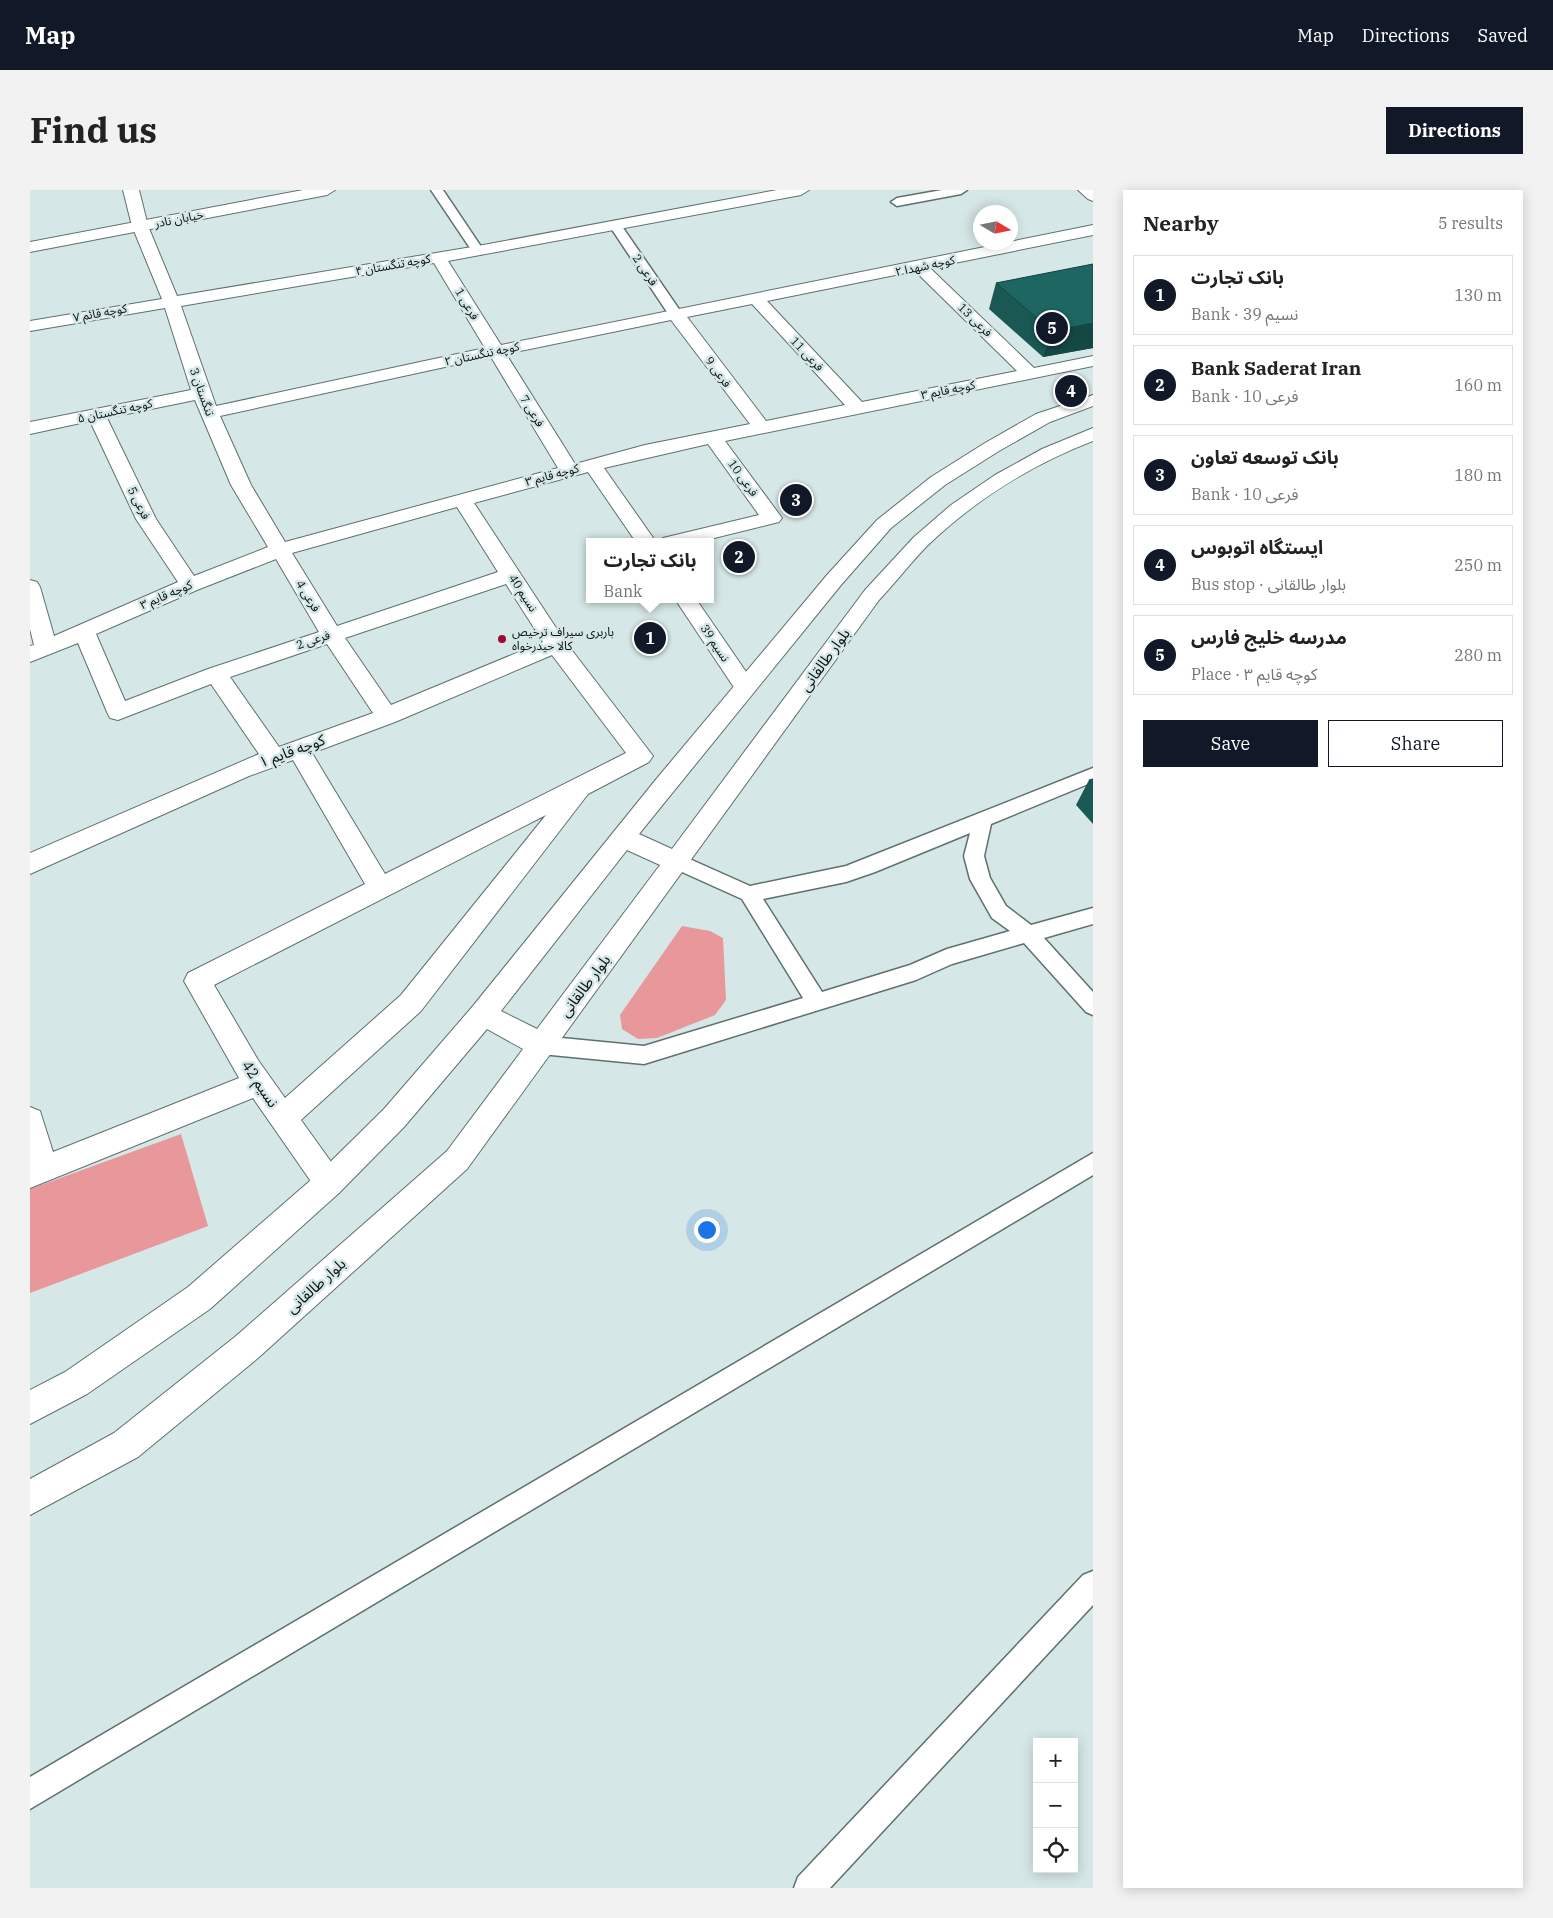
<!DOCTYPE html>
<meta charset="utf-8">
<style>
:root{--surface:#fff;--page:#f2f2f2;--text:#222;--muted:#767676;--line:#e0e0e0;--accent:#111827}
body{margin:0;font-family:"IBM Plex Serif","Noto Sans Arabic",serif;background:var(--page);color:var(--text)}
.controls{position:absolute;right:15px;bottom:15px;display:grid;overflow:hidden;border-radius:0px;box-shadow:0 2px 12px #0003}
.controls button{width:45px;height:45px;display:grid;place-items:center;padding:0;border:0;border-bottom:1px solid var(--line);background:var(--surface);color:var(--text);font:25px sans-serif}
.compass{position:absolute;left:943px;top:15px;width:45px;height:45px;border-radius:50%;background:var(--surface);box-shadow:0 2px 12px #0003;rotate:100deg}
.you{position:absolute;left:676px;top:1039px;width:18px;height:18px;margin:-12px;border:4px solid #fff;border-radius:50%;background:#1a73e8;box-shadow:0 0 0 8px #1a73e833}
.badge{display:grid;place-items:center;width:32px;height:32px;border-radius:50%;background:var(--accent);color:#fff;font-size:16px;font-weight:700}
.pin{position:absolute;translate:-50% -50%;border:2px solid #fff;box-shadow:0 1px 5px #0006}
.popup{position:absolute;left:556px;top:348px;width:128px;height:65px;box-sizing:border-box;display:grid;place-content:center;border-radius:0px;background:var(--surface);filter:drop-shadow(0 1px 4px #0005);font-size:16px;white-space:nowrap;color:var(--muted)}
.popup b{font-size:19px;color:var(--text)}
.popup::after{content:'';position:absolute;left:50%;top:100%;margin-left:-10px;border:10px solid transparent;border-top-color:var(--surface)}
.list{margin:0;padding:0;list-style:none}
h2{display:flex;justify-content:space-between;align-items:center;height:65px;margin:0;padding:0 20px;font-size:21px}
h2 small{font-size:16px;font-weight:400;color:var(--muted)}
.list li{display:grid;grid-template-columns:32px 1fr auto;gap:15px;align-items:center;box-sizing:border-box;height:80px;margin:0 10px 10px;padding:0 10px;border:1px solid var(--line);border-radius:0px}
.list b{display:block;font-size:19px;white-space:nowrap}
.list p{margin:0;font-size:16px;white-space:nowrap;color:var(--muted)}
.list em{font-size:16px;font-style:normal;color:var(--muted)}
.actions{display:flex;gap:10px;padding:15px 20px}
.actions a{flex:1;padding:11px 0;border:1px solid var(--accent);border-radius:0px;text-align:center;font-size:18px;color:var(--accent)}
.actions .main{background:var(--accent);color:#fff}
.icon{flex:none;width:28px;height:28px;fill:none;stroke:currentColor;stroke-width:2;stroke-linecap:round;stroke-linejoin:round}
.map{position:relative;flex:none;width:1063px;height:1698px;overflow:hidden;border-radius:0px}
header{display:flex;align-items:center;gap:30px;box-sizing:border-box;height:70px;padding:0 25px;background:var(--accent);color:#fff}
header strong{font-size:24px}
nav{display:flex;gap:28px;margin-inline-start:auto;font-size:18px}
.intro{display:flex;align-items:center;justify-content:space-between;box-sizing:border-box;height:120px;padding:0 30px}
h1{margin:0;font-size:35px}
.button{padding:12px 22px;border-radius:0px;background:var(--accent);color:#fff;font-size:18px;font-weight:700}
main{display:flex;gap:30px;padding:0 30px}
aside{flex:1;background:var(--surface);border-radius:0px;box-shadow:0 2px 12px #0003}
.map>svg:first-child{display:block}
.green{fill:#e8979a}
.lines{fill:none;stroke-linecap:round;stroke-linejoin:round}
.service-casing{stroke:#5f706e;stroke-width:3}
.minor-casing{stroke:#5f706e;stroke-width:2}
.tertiary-casing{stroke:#5f706e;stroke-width:2}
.primary-casing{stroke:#5f706e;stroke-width:2}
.service{fill:#fff;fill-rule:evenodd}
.minor{fill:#fff;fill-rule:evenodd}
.tertiary{fill:#fff;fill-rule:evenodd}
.primary{fill:#fff;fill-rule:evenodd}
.wall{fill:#1a5854}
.shaded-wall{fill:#154745}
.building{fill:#1e6662;stroke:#154745}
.poi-dot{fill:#a4062f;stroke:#d5e7e6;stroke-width:2}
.labels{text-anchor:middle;stroke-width:5;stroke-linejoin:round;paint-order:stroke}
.far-street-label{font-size:12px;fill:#0b1211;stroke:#d5e7e6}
.far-poi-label{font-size:12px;fill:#0b1211;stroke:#d5e7e6;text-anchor:start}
.street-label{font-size:15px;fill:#0b1211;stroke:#d5e7e6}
</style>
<header>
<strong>Map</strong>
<nav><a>Map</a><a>Directions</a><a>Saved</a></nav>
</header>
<div class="intro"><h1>Find us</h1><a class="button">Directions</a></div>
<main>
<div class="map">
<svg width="1063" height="1698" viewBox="0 0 1063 1698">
<rect width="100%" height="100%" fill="#d5e7e6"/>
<!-- green -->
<g class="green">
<polygon points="652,736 680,741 693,748 696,810 685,825 627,848 608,849 592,839 590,825"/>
<polygon points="151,944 178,1036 0,1103 0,999"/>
</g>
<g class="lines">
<!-- service casing -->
<g class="service-casing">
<g id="service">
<polygon points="401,0 413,0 454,61 452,64 444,64"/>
<polygon points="912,0 937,0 931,4 867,16 861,12 867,8"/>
<polygon points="585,31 589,32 653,125 651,128 641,128 579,35"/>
<path d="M1063 578V592L961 634 954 666 960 688 976 716 1001 735 1063 718V734L1014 748 1063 802V825L1056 822 994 753 922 774 886 790 614 874 511 864 503 861 500 855 503 849 511 846 614 856 773 808 712 709 641 677 638 672 641 667 648 665 655 667 720 696 816 676ZM940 643 934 666 940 689 962 728 980 741 917 759 880 775 792 802 733 709 816 692 845 682Z"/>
<polygon points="1063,963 1063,985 0,1619 0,1587"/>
<polygon points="1063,1381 1063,1415 800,1698 764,1698 768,1687 1053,1385"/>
</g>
</g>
<!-- minor casing -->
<g class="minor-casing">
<g id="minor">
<path d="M93 0H109L118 36 147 106 448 56 747 0H779L771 5 418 71 471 155 1063 35V45L900 78 1004 178 1063 166V176L695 251 752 328 749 332 668 352H630L633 348 729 325 678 254 574 278 626 352H606L558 282 444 313 534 450 623 566 619 572 558 604 391 821 271 930 309 983 314 993 309 1003 299 1006 289 1003 223 908 0 998V917L10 921 23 962 209 888 154 791 158 783 335 694 263 570 219 586 0 684V663L229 564 181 494 88 530 80 528 77 522 48 453 0 472V456L4 455 0 439V390L7 392 10 397 24 446 148 392 106 329 60 231 0 244V232L161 200 135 118 0 141V131L132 109 102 36ZM404 73 455 158 186 216 151 116ZM885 81 987 181 832 212 737 111ZM722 114 815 215 736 231 657 127ZM641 130 720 234 615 255 545 274 476 164ZM461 167 528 278 255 352 221 295 190 226ZM165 210 201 295 238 357 164 386 126 329 77 228ZM427 317 468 382 307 436 262 363ZM246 369 289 442 178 479 95 511 66 444 167 400ZM476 394 513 452 361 515 315 448ZM297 454 343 523 249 557 200 487ZM522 465 596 563 355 684 282 563 365 532ZM516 625 371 805 255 908 228 870 184 795Z"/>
<polygon points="645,409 666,409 723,492 726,497 723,502 715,505 707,502"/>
</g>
</g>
<!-- tertiary casing -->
<g class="tertiary-casing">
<g id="tertiary">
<polygon points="273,0 305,0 297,5 0,62 0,52"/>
<polygon points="1048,0 1063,0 1063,11 1058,9"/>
</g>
</g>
<!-- primary casing -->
<g class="primary-casing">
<path id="primary" d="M1063 205V216L1020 232 969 261 915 295 861 338 811 395 609 644 642 659 835 400 884 347 921 315 965 285 1012 259 1063 238V251C1003 274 945 310 898 355 881 372 866 392 849 410L437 979 228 1168 108 1267 0 1325V1289L84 1243 206 1146 417 961 493 859 457 839 374 937 309 1003 180 1119 57 1204 0 1234V1200L35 1182 158 1097 289 983 354 919 443 816 628 587 797 385 847 330 901 287 955 253 1006 224ZM597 660 630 675 507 839 471 821Z"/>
</g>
<!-- service -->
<use href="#service" class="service"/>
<!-- minor -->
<use href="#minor" class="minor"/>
<!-- tertiary -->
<use href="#tertiary" class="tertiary"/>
<!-- primary -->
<use href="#primary" class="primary"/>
</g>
<!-- wall -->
<g class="wall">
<polygon points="1063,74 1063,158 1013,167 959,119 966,93"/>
<polygon points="1063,589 1063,634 1046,615 1059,590"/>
</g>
<!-- shaded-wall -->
<polygon class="shaded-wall" points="1063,133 1063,158 1013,167 1022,141"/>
<!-- building -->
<g class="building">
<polygon points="1063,74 1063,133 1022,141 966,93"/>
<polygon points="1063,589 1063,595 1059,590"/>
</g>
<!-- markers -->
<circle class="poi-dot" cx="472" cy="449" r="5"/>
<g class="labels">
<!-- far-street labels -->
<g class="far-street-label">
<text transform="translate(149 29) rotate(-11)" y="4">خیابان نادر</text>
<text transform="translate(363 75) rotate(-10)" y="4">کوچه تنگستان ۴</text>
<text transform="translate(895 76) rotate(-12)" y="4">کوچه شهدا ۲</text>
<text transform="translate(615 80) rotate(56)" y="4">فرعی 2</text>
<text transform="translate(437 114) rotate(59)" y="4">فرعی 1</text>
<text transform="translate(70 123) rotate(-10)" y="4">کوچه قائم ۷</text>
<text transform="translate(945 130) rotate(44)" y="4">فرعی 13</text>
<text transform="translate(452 164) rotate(-12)" y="4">کوچه تنگستان ۲</text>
<text transform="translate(777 164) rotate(47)" y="4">فرعی 11</text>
<text transform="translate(688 182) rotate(53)" y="4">فرعی 9</text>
<text transform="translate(918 200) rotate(-11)" y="4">کوچه قایم ۳</text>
<text transform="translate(172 202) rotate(70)" y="4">تنگستان 3</text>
<text transform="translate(85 221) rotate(-12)" y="4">کوچه تنگستان ۵</text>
<text transform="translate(502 221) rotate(58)" y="4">فرعی 7</text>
<text transform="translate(522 285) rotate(-15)" y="4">کوچه قایم ۳</text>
<text transform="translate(713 288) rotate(54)" y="4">فرعی 10</text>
<text transform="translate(109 313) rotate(63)" y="4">فرعی 5</text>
<text transform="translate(493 403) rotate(57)" y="4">نسیم 40</text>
<text transform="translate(136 405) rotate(-23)" y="4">کوچه قایم ۳</text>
<text transform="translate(278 406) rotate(58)" y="4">فرعی 4</text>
<text transform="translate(283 450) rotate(-19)" y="4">فرعی 2</text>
<text transform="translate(685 453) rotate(56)" y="4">نسیم 39</text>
</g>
<!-- far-poi labels -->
<g class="far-poi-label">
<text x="482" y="446">باربری سیراف ترخیص<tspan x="482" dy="14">کالا حیدرخواه</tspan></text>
</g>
<!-- street labels -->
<g class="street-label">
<text transform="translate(795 470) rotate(-54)" y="5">بلوار طالقانی</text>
<text transform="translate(262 561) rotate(-20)" y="5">کوچه قایم ۱</text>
<text transform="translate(555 796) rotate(-53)" y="5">بلوار طالقانی</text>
<text transform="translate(230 894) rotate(56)" y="5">نسیم 42</text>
<text transform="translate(286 1096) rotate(-42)" y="5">بلوار طالقانی</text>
</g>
</g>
</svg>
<div class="controls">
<button>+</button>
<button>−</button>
<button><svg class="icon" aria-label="locate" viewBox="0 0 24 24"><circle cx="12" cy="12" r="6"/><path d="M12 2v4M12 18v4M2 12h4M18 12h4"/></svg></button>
</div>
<svg class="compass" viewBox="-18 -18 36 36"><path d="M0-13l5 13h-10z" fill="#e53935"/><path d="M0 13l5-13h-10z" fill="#767676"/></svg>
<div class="you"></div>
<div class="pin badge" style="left:620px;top:448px">1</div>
<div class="popup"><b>بانک تجارت</b>Bank</div>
<div class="pin badge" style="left:709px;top:367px">2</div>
<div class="pin badge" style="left:766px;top:310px">3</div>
<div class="pin badge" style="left:1041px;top:201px">4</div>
<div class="pin badge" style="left:1022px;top:138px">5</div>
</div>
<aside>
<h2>Nearby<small>5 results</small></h2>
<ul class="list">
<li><span class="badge">1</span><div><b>بانک تجارت</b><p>Bank · نسیم 39</p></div><em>130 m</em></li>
<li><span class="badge">2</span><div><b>Bank Saderat Iran</b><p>Bank · فرعی 10</p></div><em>160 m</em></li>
<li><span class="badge">3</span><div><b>بانک توسعه تعاون</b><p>Bank · فرعی 10</p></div><em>180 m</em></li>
<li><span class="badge">4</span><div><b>ایستگاه اتوبوس</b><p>Bus stop · بلوار طالقانی</p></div><em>250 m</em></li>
<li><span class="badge">5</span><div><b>مدرسه خلیج فارس</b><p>Place · کوچه قایم ۳</p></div><em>280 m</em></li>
</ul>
<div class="actions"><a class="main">Save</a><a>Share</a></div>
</aside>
</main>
